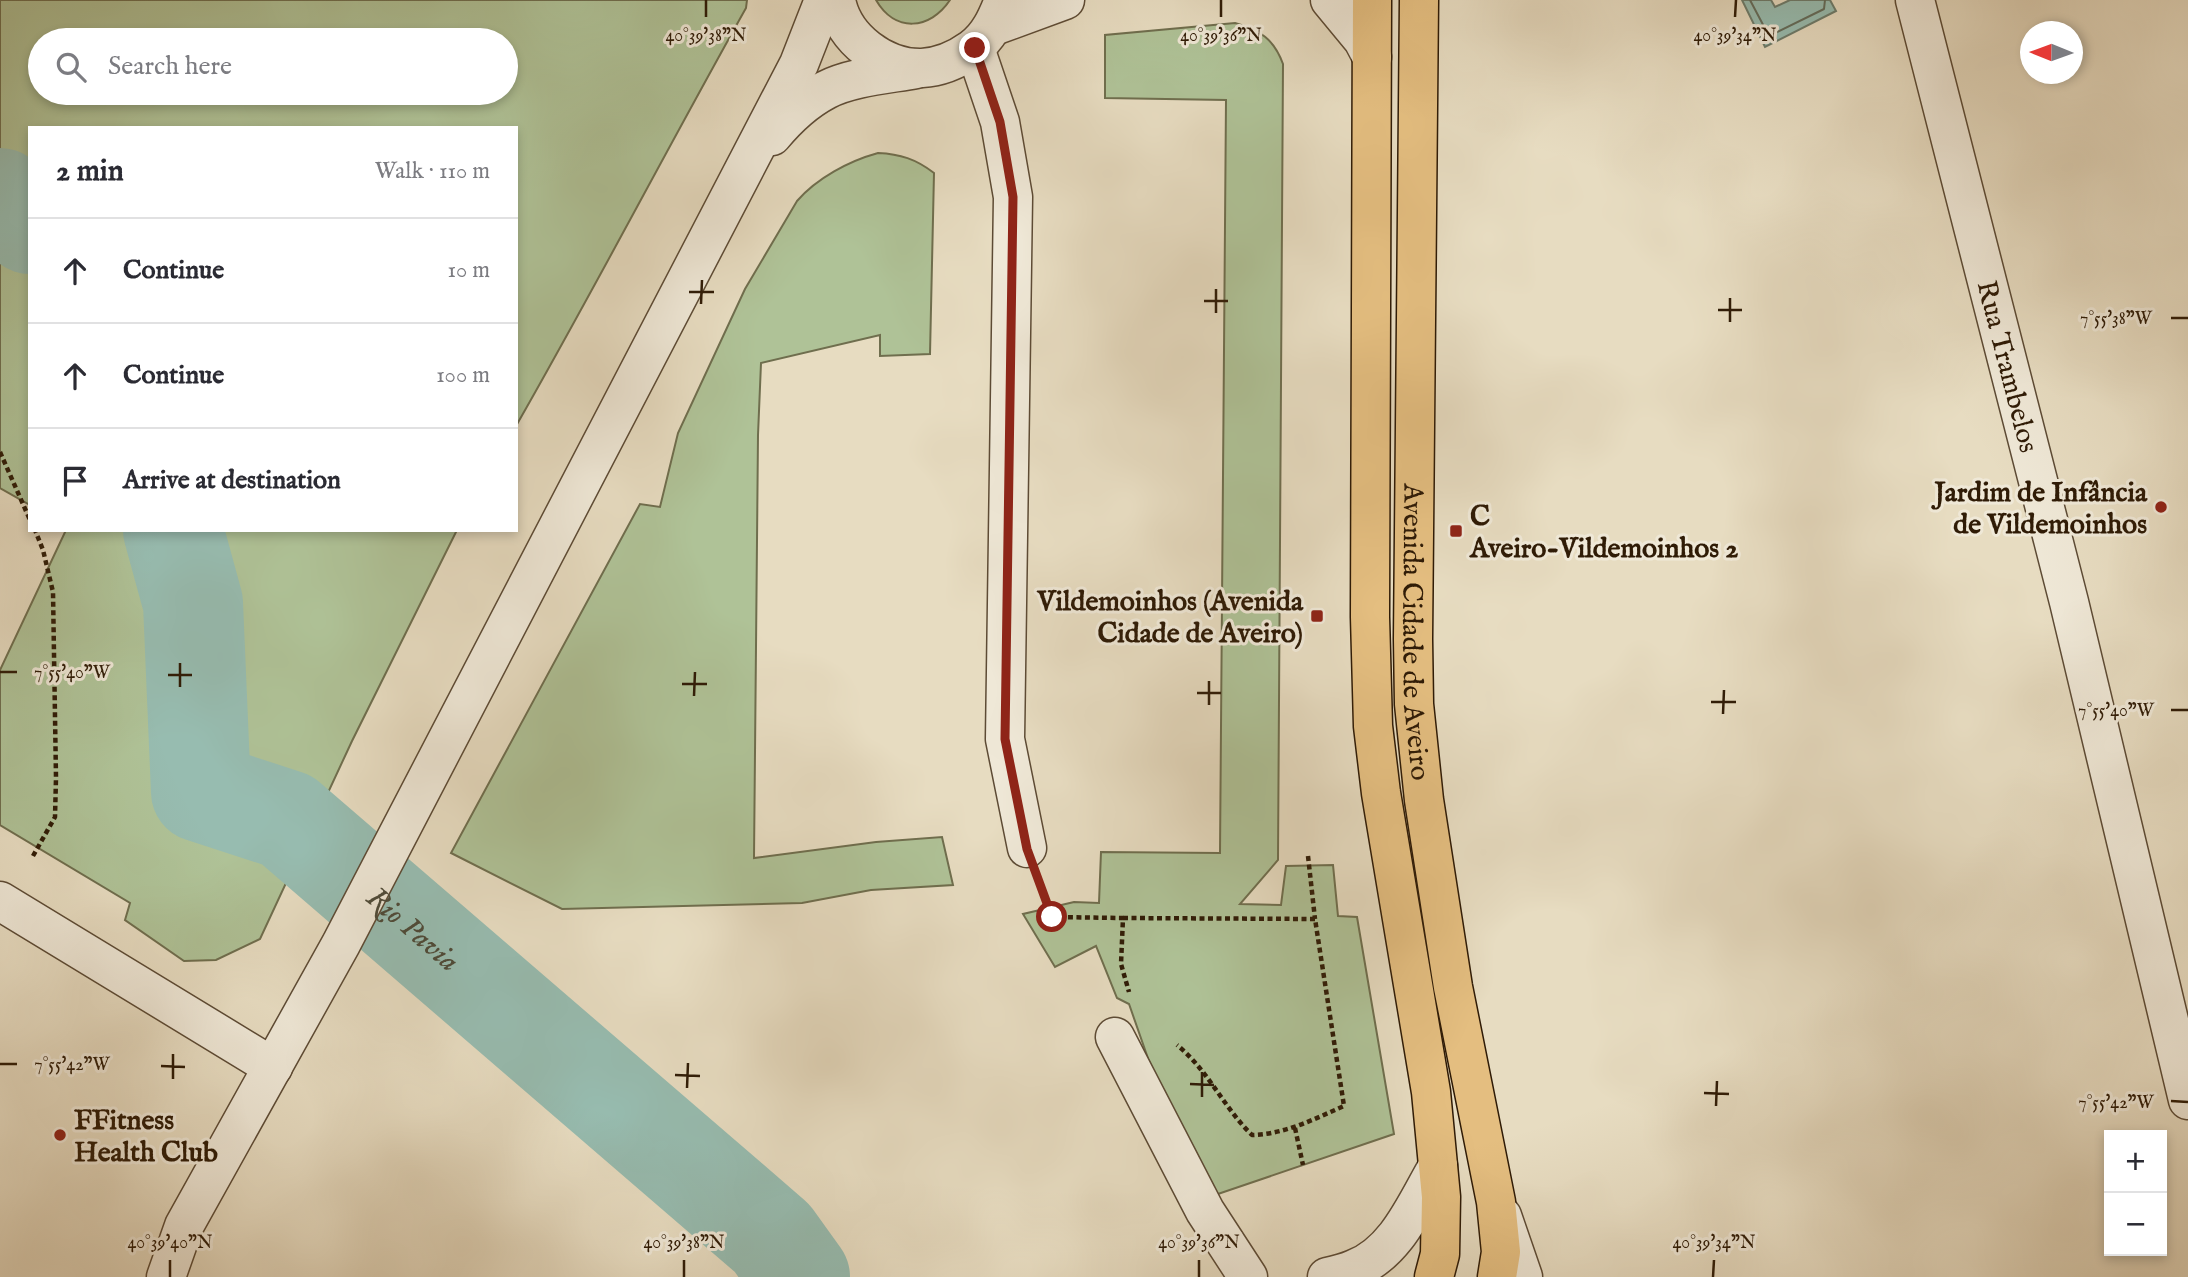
<!DOCTYPE html>
<meta charset="utf-8">
<style>
:root{--surface:#fff;--page:#f2f2f3;--text:#2b2b33;--muted:#7c7c81;--line:#e1e1e2}
body{margin:0;font-family:"IM FELL English",serif;background:var(--page);color:var(--text)}
.controls{position:absolute;right:21px;bottom:21px;display:grid;overflow:hidden;border-radius:0px;box-shadow:0 4px 10px #0003}
.controls button{width:63px;height:63px;display:grid;place-items:center;padding:0;border:0;border-bottom:2px solid var(--line);background:var(--surface);color:var(--text);font:35px sans-serif}
.compass{position:absolute;left:2020px;top:21px;width:63px;height:63px;border-radius:50%;background:var(--surface);box-shadow:0 4px 10px #0003;rotate:271deg}
.stop{position:absolute;width:21px;height:21px;margin:-16px;border:5px solid #8f2418;border-radius:50%;background:#fff}
.stop.end{background:#8f2418;border-color:#fff;box-shadow:0 2px 7px #0008}
.list{margin:0;padding:0;list-style:none}
h2{display:flex;justify-content:space-between;align-items:center;height:91px;margin:0;padding:0 28px;font-size:30px}
h2 small{font-size:23px;font-weight:400;color:var(--muted)}
.list li{display:grid;grid-template-columns:46px 1fr auto;gap:21px;align-items:center;box-sizing:border-box;height:105px;padding:0 28px;border-top:2px solid var(--line)}
.list b{display:block;font-size:26px;white-space:nowrap}
.list em{font-size:23px;font-style:normal;color:var(--muted)}
.icon{flex:none;width:38px;height:38px;fill:none;stroke:currentColor;stroke-width:2;stroke-linecap:round;stroke-linejoin:round}
.map{position:relative;flex:none;width:2188px;height:1277px;overflow:hidden}
.search{position:absolute;background:var(--surface);box-shadow:0 4px 10px #0003;left:28px;top:28px;width:490px;height:77px;display:flex;align-items:center;gap:18px;box-sizing:border-box;padding:0 24px;border-radius:38px;color:var(--muted);font-size:26px}
.panel{position:absolute;background:var(--surface);box-shadow:0 4px 10px #0003;left:28px;top:126px;width:490px;height:406px;border-radius:0px}
.map>svg:first-child{display:block}
.green{fill:#afc297;stroke:#6f6e4e;stroke-width:2;fill-rule:evenodd}
.water{fill:#97bcb0;stroke:#6d7c6c;stroke-width:2}
.lines{fill:none;stroke-linecap:round;stroke-linejoin:round}
.shore{stroke:#636c5b;stroke-width:2}
.river{stroke:#97bcb0;stroke-width:100}
.minor-casing{stroke:#5d4b35;stroke-width:41}
.major-casing{stroke:#2f1b06;stroke-width:41}
.path{stroke:#2f1b06;stroke-width:4.5;stroke-dasharray:5 3.5;stroke-linecap:butt}
.minor{stroke:#efe8d7;stroke-width:38}
.major{stroke:#e4be80;stroke-width:38}
.route{stroke:#8f2418;stroke-width:9}
.ticks{fill:none;stroke:#2f1b06;stroke-width:2.5}
.poi-dot{fill:#8f2418;stroke:#efe8d7;stroke-width:2.5}
.labels{text-anchor:middle;stroke-width:6;stroke-linejoin:round;paint-order:stroke}
.street-label{font-size:28px;fill:#2f1b06;stroke:#efe8d7}
.poi-label{font-size:28px;font-weight:bold;fill:#2f1b06;stroke:#efe8d7;text-anchor:end}
.water-label{font-size:30px;font-style:italic;fill:#4e4b39;stroke:#efe8d7}
.ticks-label{font-size:18px;text-anchor:middle;fill:#2f1b06;stroke:#efe8d7;stroke-width:6;stroke-linejoin:round;paint-order:stroke}
</style>
<div class="map">
<svg width="2188" height="1277" viewBox="0 0 2188 1277">
<rect width="100%" height="100%" fill="#e7dcc1"/>
<filter id="stains"><feTurbulence type="fractalNoise" baseFrequency=".00286" numOctaves="4"/><feColorMatrix values="0 0 0 0 .2 0 0 0 0 .09 0 0 0 0 .02 0 0 0 .5 -.17"/></filter>
<radialGradient id="worn" r=".72"><stop offset=".6" stop-color="#630" stop-opacity="0"/><stop offset="1" stop-color="#630" stop-opacity=".3"/></radialGradient>
<!-- green -->
<g class="green">
<path d="M0 0H747L746 8C668 147 595 288 516 426V128H30V505L0 488ZM40 40H506V93H40Z"/>
<path d="M876 0H950C930 30 895 33 876 0Z"/>
<path d="M1235 23C1260 30 1274 39 1283 64L1278 860 1240 904 1281 905 1286 866 1333 865 1338 916 1357 917 1394 1134 1215 1195 1150 1064 1129 1004 1117 998 1096 946 1055 967 1023 914 1074 902 1099 903 1101 852 1220 853 1226 100 1105 98V35Z"/>
<path d="M878 153C900 154 916 159 934 173L930 354 880 356V335L761 363 758 435 754 858 876 842 942 837 953 885 871 890 802 903 562 909 451 853 640 504 660 507 678 433 745 289 797 201C817 178 849 161 878 153Z"/>
<polygon points="66,530 457,530 352,741 260,939 216,960 184,961 125,920 130,903 0,825 0,670"/>
</g>
<!-- water -->
<polygon class="water" points="1742,0 1771,0 1775,7 1790,0 1830,0 1836,11 1765,47"/>
<g class="lines">
<!-- shore -->
<polyline class="shore" points="1750,0 1769,36 1824,9 1825,0"/>
<!-- river -->
<g class="river">
<polyline points="0,198 30,224"/>
<path id="s1" d="M173 530 193 603 201 792 287 820 772 1238 800 1277"/>
</g>
<!-- minor casing -->
<g class="minor-casing">
<g id="minor">
<path d="M836 0C843 39 884 69 922 68 940 67 958 59 972 49 989 37 997 18 1004 0"/>
<polyline points="1330,0 1363,40 1372,57"/>
<path id="s2" d="M1915 0 2069 602 2188 1100"/>
<polyline points="994,26 1065,0"/>
<polyline points="975,48 1000,122 1013,197 1005,739 1027,848"/>
<path d="M772 136C787 118 805 101 826 90 851 77 889 74 916 69"/>
<polyline points="0,901 273,1067"/>
<polyline points="1115,1037 1205,1211 1248,1277"/>
<polyline points="1502,1216 1523,1277"/>
<polyline points="166,1277 184,1226 341,944 799,64 824,0"/>
<path d="M1327 1277C1336 1275 1345 1273 1354 1269 1397 1253 1416 1203 1438 1166"/>
</g>
</g>
<!-- major casing -->
<g class="major-casing">
<g id="major">
<polyline points="1372,0 1370,617 1373,726 1381,793 1431,1092 1441,1197 1440,1254 1434,1277"/>
<path id="s3" d="M1419 0 1413 639 1414 704 1424 800 1453 987 1496 1202 1501 1252 1497 1277"/>
</g>
</g>
<!-- path -->
<g class="path">
<polyline points="0,452 30,520"/>
<polyline points="33,856 55,817 56,778 53,592 43,550 35,530"/>
<polyline points="1308,856 1315,919"/>
<polyline points="1043,892 1052,917 1123,918 1121,964 1129,992"/>
<path d="M1123 918 1315 919 1344 1106C1314 1119 1286 1134 1252 1135 1224 1108 1208 1070 1177 1045"/>
<polyline points="1295,1128 1303,1165"/>
</g>
<!-- minor -->
<use href="#minor" class="minor"/>
<!-- major -->
<use href="#major" class="major"/>
</g>
<g class="lines">
<!-- route -->
<polyline class="route" points="975,48 1000,122 1013,197 1005,739 1027,849 1052,917"/>
</g>
<!-- ticks -->
<path class="ticks" d="M706 17V0M1221 17V0M1735 17 1736 0M689 292H714M1204 301H1228M701 304 702 280M1718 310H1742M1216 313V289M2171 318H2188M1730 322V298M0 672H17M168 675H192M682 684H707M180 687V663M1197 693H1221M694 696 695 672M1711 702H1736M1209 705V681M2171 710H2188M1723 714 1724 690M0 1064H17M161 1066 185 1067M675 1075 700 1076M173 1079V1054M1190 1084 1214 1085M687 1088 688 1063M1704 1093 1729 1094M1202 1097V1072M2171 1101 2188 1102M1716 1106 1717 1081M170 1277V1260M684 1277V1260M1199 1277V1260M1713 1277 1714 1260"/>
<!-- markers -->
<g class="poi-dot">
<circle cx="2161" cy="507" r="7"/>
<rect x="1449" y="524" width="14" height="14" rx="3.5"/>
<rect x="1310" y="609" width="14" height="14" rx="3.5"/>
<circle cx="60" cy="1135" r="7"/>
</g>
<g class="labels">
<!-- street labels -->
<g class="street-label">
<text dy="10" stroke="none"><textPath href="#s2" startOffset="378">Rua Trambelos</textPath></text>
<text dy="10" stroke="none"><textPath href="#s3" startOffset="632">Avenida Cidade de Aveiro</textPath></text>
</g>
<!-- poi labels -->
<g class="poi-label">
<text x="2147" y="501">Jardim de Infância<tspan x="2147" dy="32">de Vildemoinhos</tspan></text>
<text x="1470" y="525" text-anchor="start">C<tspan x="1470" dy="32">Aveiro-Vildemoinhos 2</tspan></text>
<text x="1303" y="610">Vildemoinhos (Avenida<tspan x="1303" dy="32">Cidade de Aveiro)</tspan></text>
<text x="74" y="1129" text-anchor="start">FFitness<tspan x="74" dy="32">Health Club</tspan></text>
</g>
<!-- water labels -->
<g class="water-label">
<text dy="10" stroke="none"><textPath href="#s1" startOffset="522">Rio Pavia</textPath></text>
</g>
</g>
<g class="ticks-label">
<text x="706" y="41">40°39'38"N</text>
<text x="1221" y="41">40°39'36"N</text>
<text x="1735" y="41">40°39'34"N</text>
<text x="2116" y="324">7°55'38"W</text>
<text x="72" y="678">7°55'40"W</text>
<text x="2116" y="716">7°55'40"W</text>
<text x="72" y="1070">7°55'42"W</text>
<text x="2116" y="1108">7°55'42"W</text>
<text x="170" y="1248">40°39'40"N</text>
<text x="684" y="1248">40°39'38"N</text>
<text x="1199" y="1248">40°39'36"N</text>
<text x="1714" y="1248">40°39'34"N</text>
</g>
<rect width="100%" height="100%" filter="url(#stains)"/>
<rect width="100%" height="100%" fill="url(#worn)"/>
</svg>
<div class="controls">
<button>+</button>
<button>−</button>
</div>
<svg class="compass" viewBox="-18 -18 36 36"><path d="M0-13l5 13h-10z" fill="#e53935"/><path d="M0 13l5-13h-10z" fill="#7c7c81"/></svg>
<div class="stop" style="left:1052px;top:917px"></div>
<div class="stop end" style="left:975px;top:48px"></div>
<div class="search"><svg class="icon" aria-label="search" viewBox="0 0 24 24"><circle cx="10" cy="10" r="6"/><path d="M15 15l6 6"/></svg>Search here</div>
<section class="panel">
<h2>2 min<small>Walk · 110 m</small></h2>
<ul class="list">
<li><svg class="icon" aria-label="ahead" viewBox="0 0 24 24"><path d="M12 20V5M6 11l6-6 6 6"/></svg><div><b>Continue</b></div><em>10 m</em></li>
<li><svg class="icon" aria-label="ahead" viewBox="0 0 24 24"><path d="M12 20V5M6 11l6-6 6 6"/></svg><div><b>Continue</b></div><em>100 m</em></li>
<li><svg class="icon" aria-label="arrive" viewBox="0 0 24 24"><path d="M6 21V4h12l-3 4 3 4H6"/></svg><div><b>Arrive at destination</b></div></li>
</ul>
</section>
</div>
